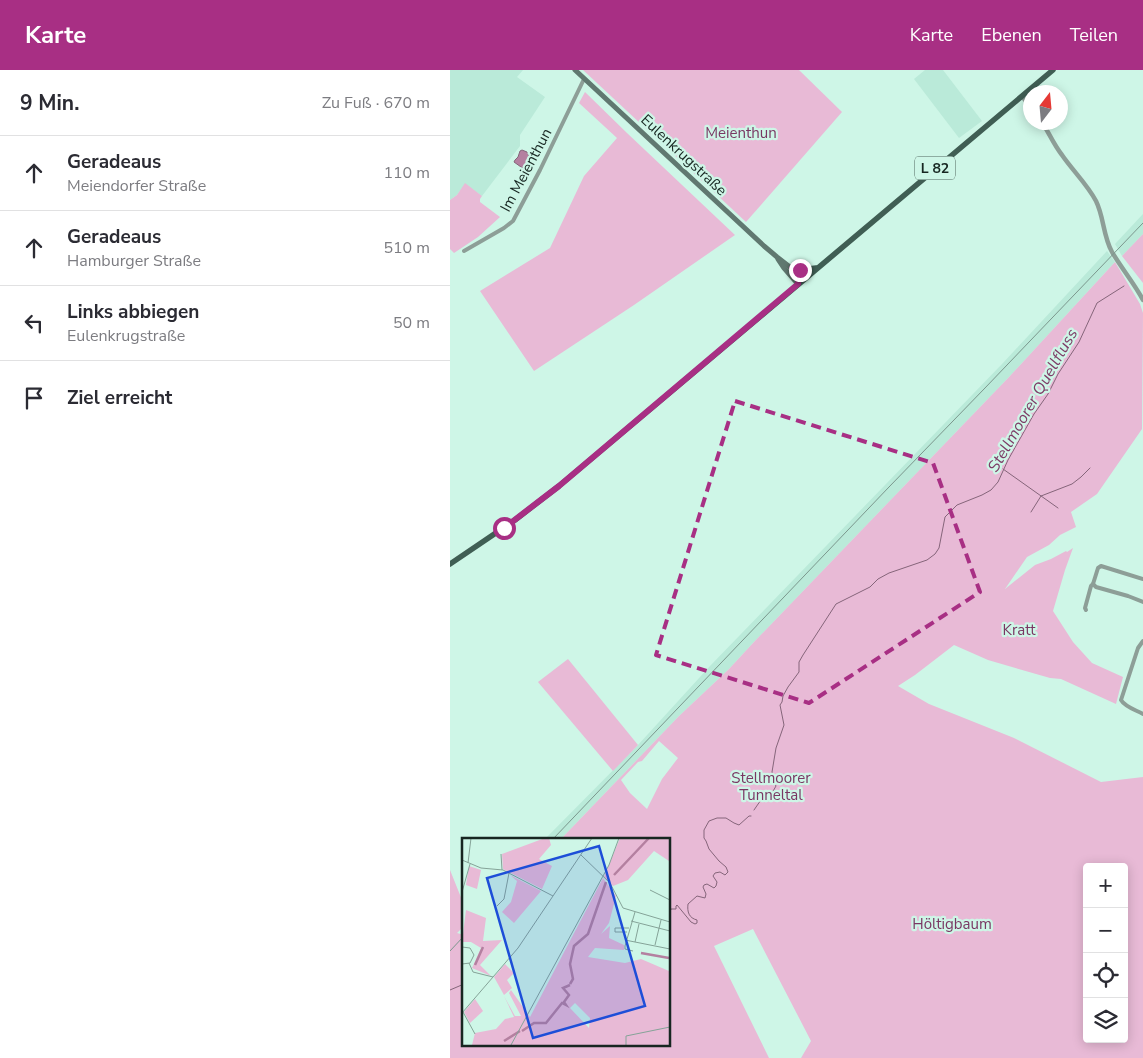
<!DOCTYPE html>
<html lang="de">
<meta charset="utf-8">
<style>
:root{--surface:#fff;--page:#f7f7f7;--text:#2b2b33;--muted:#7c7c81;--line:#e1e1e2;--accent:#a82f84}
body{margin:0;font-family:"Nunito Sans",sans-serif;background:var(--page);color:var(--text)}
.controls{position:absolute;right:15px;bottom:15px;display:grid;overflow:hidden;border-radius:5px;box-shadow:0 2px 12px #0003}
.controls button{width:45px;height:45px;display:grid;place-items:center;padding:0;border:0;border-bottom:1px solid var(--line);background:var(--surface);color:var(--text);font:25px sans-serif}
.compass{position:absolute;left:573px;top:15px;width:45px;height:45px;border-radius:50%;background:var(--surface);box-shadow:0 2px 12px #0003;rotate:16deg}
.stop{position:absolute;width:15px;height:15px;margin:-11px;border:4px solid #a82f84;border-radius:50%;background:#fff}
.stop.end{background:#a82f84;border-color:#fff;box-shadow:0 1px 5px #0008}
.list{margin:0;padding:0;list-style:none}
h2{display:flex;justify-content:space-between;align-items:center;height:65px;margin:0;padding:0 20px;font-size:21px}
h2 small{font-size:16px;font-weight:400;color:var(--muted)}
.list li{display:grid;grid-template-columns:32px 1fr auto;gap:15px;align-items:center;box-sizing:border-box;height:75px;padding:0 20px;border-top:1px solid var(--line)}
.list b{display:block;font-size:19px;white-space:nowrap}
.list p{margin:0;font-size:16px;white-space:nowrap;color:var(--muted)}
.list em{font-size:16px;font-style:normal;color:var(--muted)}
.icon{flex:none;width:28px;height:28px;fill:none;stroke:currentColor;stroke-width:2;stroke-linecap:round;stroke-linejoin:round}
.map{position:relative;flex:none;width:693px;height:988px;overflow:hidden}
header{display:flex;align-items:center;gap:30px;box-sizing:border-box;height:70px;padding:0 25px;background:var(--accent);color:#fff}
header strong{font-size:24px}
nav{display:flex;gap:28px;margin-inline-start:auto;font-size:18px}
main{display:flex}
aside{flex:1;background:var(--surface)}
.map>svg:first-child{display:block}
.built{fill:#baead9}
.green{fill:#e8bad6;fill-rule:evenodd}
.water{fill:#b480a0;stroke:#85657a}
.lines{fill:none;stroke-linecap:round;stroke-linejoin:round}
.stream{stroke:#85657a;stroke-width:1}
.minor{stroke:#8d9e97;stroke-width:4}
.tertiary{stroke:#8d9e97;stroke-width:4.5}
.secondary{stroke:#607870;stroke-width:5}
.primary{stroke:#405e54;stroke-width:5.5}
.rail{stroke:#7b978d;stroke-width:1}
.route{stroke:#a82f84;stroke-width:6}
.marked{fill:none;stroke:#a82f84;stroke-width:4;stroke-dasharray:10 6;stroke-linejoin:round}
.labels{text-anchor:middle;stroke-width:4.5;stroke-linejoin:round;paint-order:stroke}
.shield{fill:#cef6e7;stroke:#4e645c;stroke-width:1}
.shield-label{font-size:14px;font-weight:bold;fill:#172621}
.park-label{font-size:15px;fill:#793763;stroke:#cef6e7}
.street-label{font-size:15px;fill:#172621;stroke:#cef6e7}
.water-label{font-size:16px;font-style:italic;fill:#7d3b66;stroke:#cef6e7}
.inset-river{fill:none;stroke:#b480a0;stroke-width:2.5}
.inset-road{fill:none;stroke:#85a398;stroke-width:1}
.view{fill:#1d4ed8;fill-opacity:0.15;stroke:#1d4ed8;stroke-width:2.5}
.inset-edge{fill:none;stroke:#172621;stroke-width:2.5}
</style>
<header>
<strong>Karte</strong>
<nav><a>Karte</a><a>Ebenen</a><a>Teilen</a></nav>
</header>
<main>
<aside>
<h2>9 Min.<small>Zu Fuß · 670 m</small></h2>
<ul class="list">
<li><svg class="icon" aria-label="ahead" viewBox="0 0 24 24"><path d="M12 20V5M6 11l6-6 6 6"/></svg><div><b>Geradeaus</b><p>Meiendorfer Straße</p></div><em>110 m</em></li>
<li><svg class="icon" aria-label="ahead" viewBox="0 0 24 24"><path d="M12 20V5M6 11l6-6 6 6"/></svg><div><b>Geradeaus</b><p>Hamburger Straße</p></div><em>510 m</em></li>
<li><svg class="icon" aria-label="left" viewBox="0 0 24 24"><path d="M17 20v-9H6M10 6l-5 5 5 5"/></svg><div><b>Links abbiegen</b><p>Eulenkrugstraße</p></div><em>50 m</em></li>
<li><svg class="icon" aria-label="arrive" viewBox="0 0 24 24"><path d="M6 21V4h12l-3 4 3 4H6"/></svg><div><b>Ziel erreicht</b></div></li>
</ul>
</aside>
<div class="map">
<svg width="693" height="988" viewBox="0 0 693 988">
<rect width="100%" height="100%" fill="#cef6e7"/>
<!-- built -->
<g class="built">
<polygon points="0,0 73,0 67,7 95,27 70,65 70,76 32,126 15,114 7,125 0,130"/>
<polygon points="475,0 493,0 532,51 509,68 464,9"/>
<polygon points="693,144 693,164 672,186 665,174"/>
<polygon points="657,181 665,192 559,307 303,573 279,599 229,646 111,769 95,769 188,675 260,596 552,294"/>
</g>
<!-- green -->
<g class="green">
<polygon points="133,0 349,0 392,42 296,152"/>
<polygon points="135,22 177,63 285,165 184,235 84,301 30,221 100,178 134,106 167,68 129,33"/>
<polygon points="15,113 32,126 30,129 30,132 50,147 28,167 4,183 0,179 0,130 7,125"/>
<polygon points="693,164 693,213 672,186"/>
<path d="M665 192 690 234 693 243 692 359 647 424 621 442 626 457 610 465 599 475 577 487 555 519 585 495 601 489 616 481 617 482 623 478 615 500 603 541 623 572 642 593 673 607 666 634 611 609 600 608 538 590 504 575 465 605 448 616 479 634 564 668 651 712 693 707V988H351L361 971 303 859 264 876 319 988H0V800L14 835V856L7 863 14 865V974H219V769H111L229 646 279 599 303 573 559 307ZM209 671 228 688 212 709 197 739 180 723 171 710 188 692 192 691ZM637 797H674V969H637Z"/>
<polygon points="118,589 188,675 163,701 88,612"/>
</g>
<!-- water -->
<polygon class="water" points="72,80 77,82 81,90 80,97 78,99 71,97 64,92 65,90 68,87 70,81"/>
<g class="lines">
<!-- stream -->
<g class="stream">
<polyline points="553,399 608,438"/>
<polyline points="581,442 591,426 622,414 631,407 640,398"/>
<polyline points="304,740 315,724 322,723 326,716 323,710 322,702 326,678 334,655 330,635 332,632 333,626 338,617 349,602 349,592 353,585 386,534 420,517 428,509 439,503 477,490 485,484 489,478 495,447 507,435 532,425 541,420 548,412 558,390 584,344 598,324 608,304 629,272 647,233 674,216"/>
<path d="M219 844 221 839H226V836L227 835 241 852 245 854 247 853V850C239 848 237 842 238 834L247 826 255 828 256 824 253 817 254 815 257 814 264 818 266 816 267 812 263 806 265 803 270 802 275 805 278 802 276 797 269 791 259 779 256 771 254 768V760L259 751 267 748H276L284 753 289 755 299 746H301"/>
<polyline points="0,920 14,914"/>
</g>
<!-- minor -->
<g class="minor">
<polyline points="14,181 54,158 63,151 90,100 134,9"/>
<polyline points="693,509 651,496 648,498 643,514 646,517 678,526 693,532"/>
<polyline points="636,540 635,538 641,516 643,514"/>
<path d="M693 571 688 578 671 630C675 637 686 640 693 644"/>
</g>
<!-- tertiary -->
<g class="tertiary">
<polyline points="572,26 580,37"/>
<path d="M592 52C599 63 604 75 612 85 623 101 637 114 646 131 654 147 653 166 662 182 672 199 684 213 693 230"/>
</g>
<!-- secondary -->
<g class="secondary">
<polyline points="125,0 314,176 327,187 345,201 349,206 348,214"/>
<polyline points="328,189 334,198 348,214"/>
</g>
<!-- primary -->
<g class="primary">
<polyline points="342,198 350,200 366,198"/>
<polyline points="0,494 65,450 109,416 603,0"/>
</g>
<!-- rail -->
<g class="rail">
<polyline points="103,769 439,417 535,318 693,153"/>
<polyline points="0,881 14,866"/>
</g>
</g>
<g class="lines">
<!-- route -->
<polyline class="route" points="54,458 109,416 348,214 349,205 342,198 350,200"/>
</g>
<!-- marked area -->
<path class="marked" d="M285 331 483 393 530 522 359 633 206 585Z"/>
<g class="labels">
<!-- shield labels -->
<rect class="shield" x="465" y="86.5" width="40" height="23" rx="4"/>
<g class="shield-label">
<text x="485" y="103">L 82</text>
</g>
<!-- park labels -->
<g class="park-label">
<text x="291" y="68">Meienthun</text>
<text x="569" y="565">Kratt</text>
<text x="321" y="713">Stellmoorer<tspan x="321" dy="17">Tunneltal</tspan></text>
<text x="502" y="859">Höltigbaum</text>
</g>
<!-- street labels -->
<g class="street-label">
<text transform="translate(234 85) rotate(43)" y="5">Eulenkrugstraße</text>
<text transform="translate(76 100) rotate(-62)" y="5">Im Meienthun</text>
</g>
<!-- water labels -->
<g class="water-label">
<text transform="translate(582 330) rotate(-60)" y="6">Stellmoorer Quellfluss</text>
</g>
</g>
<!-- overview -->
<g transform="translate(12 768)">
<rect width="208" height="208" fill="#cef6e7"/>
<path d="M83 0H87L89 7 77 21 90 28 80 51 41 31 40 16ZM158 0H207V23L192 13 166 42 151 48 142 39ZM7 28 19 32 15 51 4 47ZM48 37 79 53 52 85 40 74 49 64 55 43ZM141 40 154 58 147 85 139 96 148 88 147 100 162 107V112L133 110 126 119 163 125 179 121 207 133V207H10L13 195 34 191 43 181 52 179 42 158 53 178H59L47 155 49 152 68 179ZM113 165 128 180 127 190 108 170ZM4 72 24 80 21 103 40 102 18 127 29 138 10 130 19 110 9 104H0ZM43 126 52 135 45 142 50 150 42 157 32 139ZM13 161 21 173 8 185 2 174Z" fill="#e8bad6" fill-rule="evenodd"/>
<path class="inset-river" d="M152 37 187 0M179 115 207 120M13 127 21 109M108 146 111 141 108 126 112 108 126 96 144 44M60 193 72 185H84L100 165 104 167 102 164 107 157 101 150 108 147M42 203 58 193"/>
<path class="inset-road" d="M39 16 40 32M119 17 148 45 161 70 208 84M0 22 19 30 41 32 91 58M6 25 9 0M188 52 208 62M0 54 8 26M35 68 42 61 47 35M169 83 208 93M165 94H153V90H167M163 102 208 111M173 104 177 86M193 107 199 82M0 109 8 110 12 117 8 125 0 126M171 113 163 111V108L173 74M7 125 11 134 31 139M1 174 13 196M0 175 56 110 130 0M49 207 147 27 157 0M164 207V198L208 189"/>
<path class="view" d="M137 8 183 168 71 200 25 40Z"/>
<rect width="208" height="208" class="inset-edge"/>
</g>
</svg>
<div class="controls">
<button>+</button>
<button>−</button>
<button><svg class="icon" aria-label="locate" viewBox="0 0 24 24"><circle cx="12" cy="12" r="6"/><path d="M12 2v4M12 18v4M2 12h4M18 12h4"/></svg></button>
<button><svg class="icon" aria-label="layers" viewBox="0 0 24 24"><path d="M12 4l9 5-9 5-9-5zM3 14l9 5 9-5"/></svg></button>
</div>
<svg class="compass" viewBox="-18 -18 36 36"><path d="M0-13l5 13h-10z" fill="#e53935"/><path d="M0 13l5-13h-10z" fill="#7c7c81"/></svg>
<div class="stop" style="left:54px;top:458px"></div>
<div class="stop end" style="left:350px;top:200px"></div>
</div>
</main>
